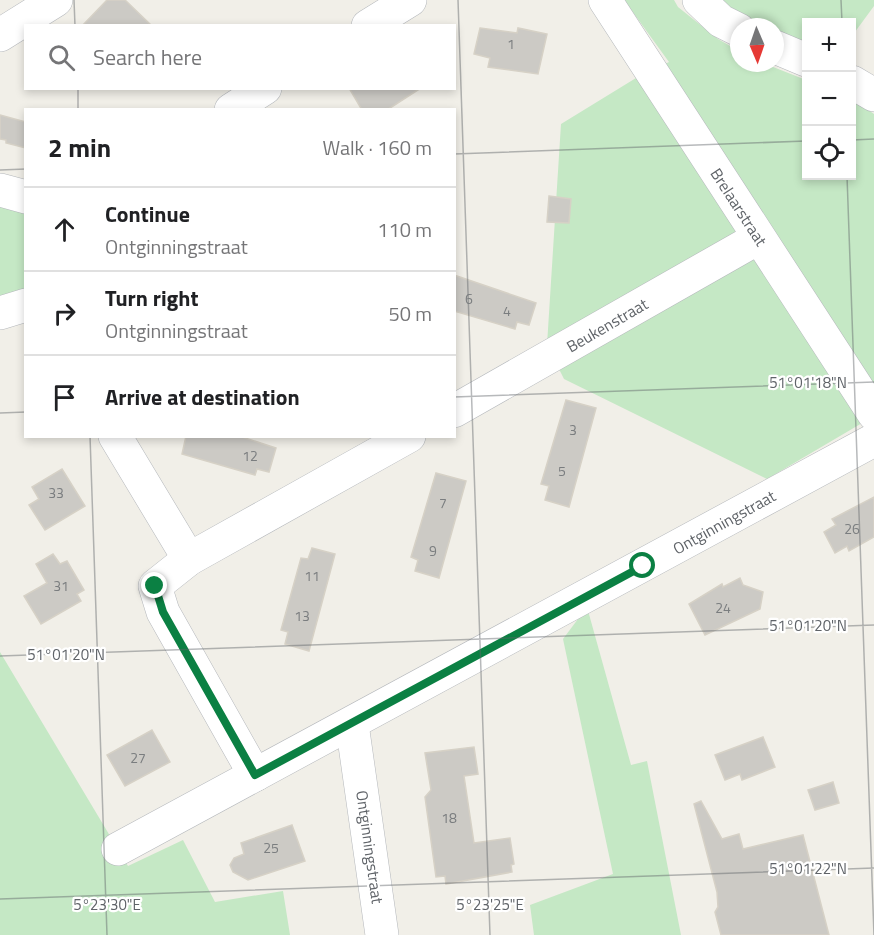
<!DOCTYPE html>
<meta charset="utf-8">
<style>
:root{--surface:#fff;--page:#f6f6f6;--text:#202124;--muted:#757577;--line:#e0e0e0}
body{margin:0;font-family:"Titillium Web",sans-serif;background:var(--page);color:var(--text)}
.controls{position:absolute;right:18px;top:18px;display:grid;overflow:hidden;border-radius:0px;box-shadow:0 3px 9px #0003}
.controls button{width:54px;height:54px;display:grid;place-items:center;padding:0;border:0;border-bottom:2px solid var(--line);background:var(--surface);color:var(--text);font:30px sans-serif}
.compass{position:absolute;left:730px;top:18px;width:54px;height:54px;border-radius:50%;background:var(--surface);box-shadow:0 3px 9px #0003;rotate:178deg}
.stop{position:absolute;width:18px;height:18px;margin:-14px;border:4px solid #0b8043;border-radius:50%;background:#fff}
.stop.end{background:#0b8043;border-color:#fff;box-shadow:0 2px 6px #0008}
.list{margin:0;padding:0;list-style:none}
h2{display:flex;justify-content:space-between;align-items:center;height:78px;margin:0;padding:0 24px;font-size:26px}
h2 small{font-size:20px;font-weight:400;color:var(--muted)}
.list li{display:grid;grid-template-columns:39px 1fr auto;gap:18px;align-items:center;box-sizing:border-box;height:84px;padding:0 24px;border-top:2px solid var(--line)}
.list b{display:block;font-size:22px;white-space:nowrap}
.list p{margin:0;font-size:20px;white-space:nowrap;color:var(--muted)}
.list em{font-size:20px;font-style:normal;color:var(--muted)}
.icon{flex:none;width:33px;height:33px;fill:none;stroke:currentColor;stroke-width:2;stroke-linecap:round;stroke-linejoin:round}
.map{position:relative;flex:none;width:874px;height:935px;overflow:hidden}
.search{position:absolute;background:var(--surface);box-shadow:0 3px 9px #0003;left:24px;top:24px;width:432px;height:66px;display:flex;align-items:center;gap:15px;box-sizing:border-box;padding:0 21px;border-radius:0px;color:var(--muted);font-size:22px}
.panel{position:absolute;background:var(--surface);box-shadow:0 3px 9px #0003;left:24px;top:108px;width:432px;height:330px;border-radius:0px}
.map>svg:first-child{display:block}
.green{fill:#c5e8c5}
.building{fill:#cccac5;stroke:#d6d1c6;stroke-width:1.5}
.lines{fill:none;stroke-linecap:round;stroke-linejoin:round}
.minor-casing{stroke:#b5b8bc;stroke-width:34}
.minor{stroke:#fff;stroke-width:33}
.route{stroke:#0b8043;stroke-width:8}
.ticks{fill:none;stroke:#5f6368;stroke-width:1.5;stroke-opacity:0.45}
.labels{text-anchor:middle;stroke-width:4.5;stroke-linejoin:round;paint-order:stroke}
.number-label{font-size:14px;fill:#7a7d7f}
.street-label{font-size:16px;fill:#5f6368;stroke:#fff}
.ticks-label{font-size:15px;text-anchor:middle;fill:#5f6368;stroke:#fff;stroke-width:4.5;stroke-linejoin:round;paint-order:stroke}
</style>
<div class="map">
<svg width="874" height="935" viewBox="0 0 874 935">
<rect width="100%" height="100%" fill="#f1efe8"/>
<!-- green -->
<g class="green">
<polygon points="624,0 674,0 678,7 718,39 739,51 739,63 763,63 806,80 806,176 852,176 852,99 874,114 874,416 767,479 564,379 547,345 561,124 636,78 669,62"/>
<path d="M721 0H874V6L852 36V22H806V46L775 31V27C755 27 735 13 721 0Z"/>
<polygon points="0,206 25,212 25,298 0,304"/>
<polygon points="587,607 631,765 647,761 681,935 534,935 530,905 613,874 563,639"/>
<polygon points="0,652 128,866 183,840 215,902 283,891 290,935 0,935"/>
</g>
<!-- building -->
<g class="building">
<polygon points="107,0 125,0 152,26 82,26"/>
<polygon points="480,28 517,33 518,28 547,34 538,74 488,67 490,58 474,54"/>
<polygon points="349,88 421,88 387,110 362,110"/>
<polygon points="0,115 26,122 26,148 6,143 6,140 0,139"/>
<polygon points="549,196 571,199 569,223 547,222"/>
<polygon points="454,275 536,303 529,325 517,322 515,329 454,311"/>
<polygon points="566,400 596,408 569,507 545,500 549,486 541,484"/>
<polygon points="186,436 239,436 276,448 269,472 257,469 255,475 182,454"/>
<polygon points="62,469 85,506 45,530 29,505 39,499 32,487"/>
<polygon points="436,473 466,481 439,578 415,571 418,560 411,557"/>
<polygon points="874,497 874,537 849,551 847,546 835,553 824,532 836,525 832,519"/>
<polygon points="312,548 335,554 309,651 285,644 288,632 281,630 301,558 308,559"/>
<polygon points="53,554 60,564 67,561 84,590 77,594 81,601 41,624 24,596 47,583 36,564"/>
<polygon points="740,578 743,585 763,592 760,609 705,635 689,604 722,584 723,587"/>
<polygon points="152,730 170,762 125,786 107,755"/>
<polygon points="763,737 775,767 742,780 740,774 725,780 715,755"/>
<polygon points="474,747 478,774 464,776 474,843 510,838 514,864 511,865 512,872 446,884 445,876 436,877 425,797 431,790 425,753"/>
<polygon points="833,782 839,803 815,810 808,790"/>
<polygon points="701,801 722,839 739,834 743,849 803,835 829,935 721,935 715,912 718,907 717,892 694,804"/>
<polygon points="292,825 305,861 248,880 233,872 230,865 234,858 244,854 241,843"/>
</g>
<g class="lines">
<!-- minor casing -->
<g class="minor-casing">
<g id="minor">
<polyline points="605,0 874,414"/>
<polyline points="699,0 721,21 739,30"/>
<polyline points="368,26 410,0"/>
<polyline points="0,35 56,0"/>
<polyline points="775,47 806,60"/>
<polyline points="852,82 874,95"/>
<polyline points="231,110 265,88"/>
<polyline points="0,190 26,197"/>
<polyline points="0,313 26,305"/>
<polyline points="454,411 758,238"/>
<polyline points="115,436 189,559"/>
<polyline points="352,724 382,935"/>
<polyline points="255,775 163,612 155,586 189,559 409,436"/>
<polyline points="118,849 874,440"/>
</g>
</g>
<!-- minor -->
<use href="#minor" class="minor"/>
</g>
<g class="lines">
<!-- route -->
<polyline class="route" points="155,586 163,612 255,775 643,566"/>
</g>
<!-- ticks -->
<path class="ticks" d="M74 0 75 26M458 0 490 935M841 0 842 22M78 88V110M852 140 874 139M454 154 806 141M0 170 26 169M847 176 874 935M454 397 874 382M0 413 26 412M90 436 107 935M0 656 874 625M0 899 874 868"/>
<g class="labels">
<!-- number labels -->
<g class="number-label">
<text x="511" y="49">1</text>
<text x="469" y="304">6</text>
<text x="507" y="316">4</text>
<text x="573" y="435">3</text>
<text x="250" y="461">12</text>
<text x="562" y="476">5</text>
<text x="56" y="498">33</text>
<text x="443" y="508">7</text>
<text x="852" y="534">26</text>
<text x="433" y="556">9</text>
<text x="312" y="581">11</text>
<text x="61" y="591">31</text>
<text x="723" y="613">24</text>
<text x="302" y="621">13</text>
<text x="138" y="763">27</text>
<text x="449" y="823">18</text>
<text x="271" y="853">25</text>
</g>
<!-- street labels -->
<g class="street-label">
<text transform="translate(739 207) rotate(57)" y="6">Brelaarstraat</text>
<text transform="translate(607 325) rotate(-30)" y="6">Beukenstraat</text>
<text transform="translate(724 522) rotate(-29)" y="6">Ontginningstraat</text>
<text transform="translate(370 847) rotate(82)" y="6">Ontginningstraat</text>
</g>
</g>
<g class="ticks-label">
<text x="808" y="388">51°01'18"N</text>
<text x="808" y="631">51°01'20"N</text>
<text x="66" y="660">51°01'20"N</text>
<text x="808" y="874">51°01'22"N</text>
<text x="107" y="910">5°23'30"E</text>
<text x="490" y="910">5°23'25"E</text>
</g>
</svg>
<div class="controls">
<button>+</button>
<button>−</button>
<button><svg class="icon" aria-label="locate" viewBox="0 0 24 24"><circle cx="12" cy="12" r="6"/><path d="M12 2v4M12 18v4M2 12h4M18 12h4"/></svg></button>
</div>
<svg class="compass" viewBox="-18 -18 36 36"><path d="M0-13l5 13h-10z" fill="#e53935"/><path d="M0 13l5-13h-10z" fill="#757577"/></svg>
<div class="stop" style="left:643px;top:566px"></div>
<div class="stop end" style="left:155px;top:586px"></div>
<div class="search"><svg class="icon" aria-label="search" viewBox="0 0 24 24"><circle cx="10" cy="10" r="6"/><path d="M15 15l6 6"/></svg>Search here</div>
<section class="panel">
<h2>2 min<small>Walk · 160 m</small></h2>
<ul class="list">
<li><svg class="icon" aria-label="ahead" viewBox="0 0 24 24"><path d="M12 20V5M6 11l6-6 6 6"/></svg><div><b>Continue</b><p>Ontginningstraat</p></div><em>110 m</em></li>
<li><svg class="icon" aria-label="right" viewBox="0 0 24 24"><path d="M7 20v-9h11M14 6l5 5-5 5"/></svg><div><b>Turn right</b><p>Ontginningstraat</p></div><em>50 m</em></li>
<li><svg class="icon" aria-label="arrive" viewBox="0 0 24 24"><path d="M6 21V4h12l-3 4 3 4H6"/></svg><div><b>Arrive at destination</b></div></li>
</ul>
</section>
</div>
